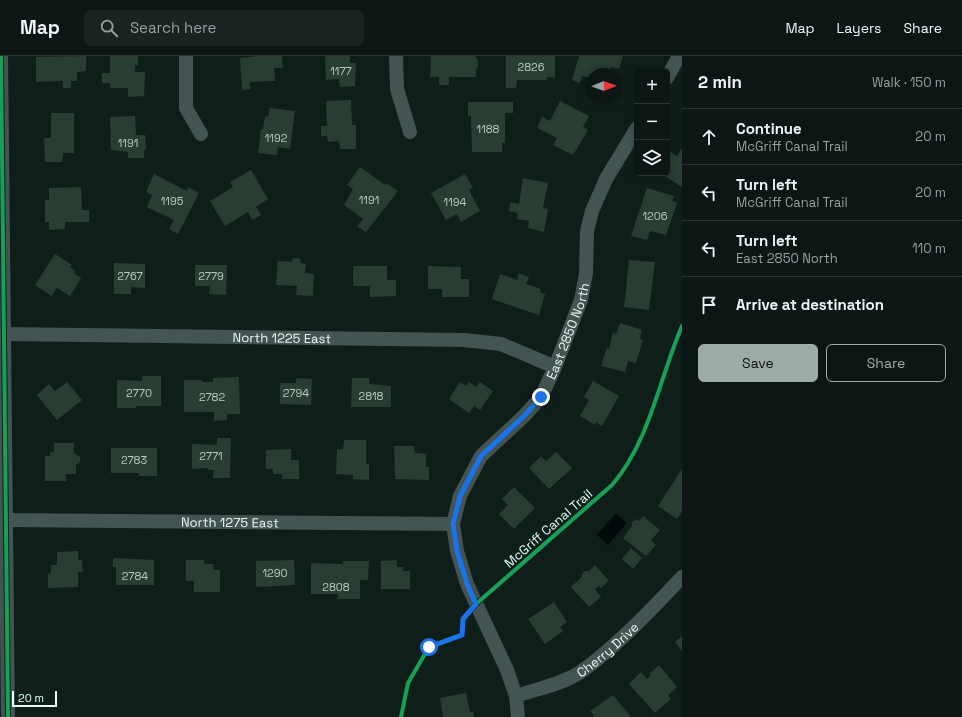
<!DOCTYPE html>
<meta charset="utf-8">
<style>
:root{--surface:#0c1614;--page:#1a2322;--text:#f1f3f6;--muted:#9a9fa0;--line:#2c3534;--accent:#9eaca7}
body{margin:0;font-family:"Space Grotesk",sans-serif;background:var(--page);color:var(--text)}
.controls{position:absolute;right:12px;top:12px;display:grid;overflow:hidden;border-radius:6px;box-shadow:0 2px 6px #0003}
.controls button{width:36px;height:36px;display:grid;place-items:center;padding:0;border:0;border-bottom:1px solid var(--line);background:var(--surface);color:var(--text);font:20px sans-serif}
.compass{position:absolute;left:586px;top:12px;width:36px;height:36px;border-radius:50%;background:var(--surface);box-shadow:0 2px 6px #0003;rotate:89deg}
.scale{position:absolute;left:12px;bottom:10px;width:45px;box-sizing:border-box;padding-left:4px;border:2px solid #eaf9f3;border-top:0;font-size:11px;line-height:14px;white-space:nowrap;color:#eaf9f3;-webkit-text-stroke:3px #0a241c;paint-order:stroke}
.stop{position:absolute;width:12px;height:12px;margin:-9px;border:3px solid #1a73e8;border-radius:50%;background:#fff}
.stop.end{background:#1a73e8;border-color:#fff;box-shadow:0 1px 4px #0008}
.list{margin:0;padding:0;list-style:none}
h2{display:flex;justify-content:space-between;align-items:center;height:52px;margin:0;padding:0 16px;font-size:17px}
h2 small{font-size:13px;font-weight:400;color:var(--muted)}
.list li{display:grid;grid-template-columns:26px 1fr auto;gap:12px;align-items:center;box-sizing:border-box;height:56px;padding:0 16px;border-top:1px solid var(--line)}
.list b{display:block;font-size:15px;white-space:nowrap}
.list p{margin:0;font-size:13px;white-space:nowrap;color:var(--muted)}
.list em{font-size:13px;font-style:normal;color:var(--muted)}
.actions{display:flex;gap:8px;padding:12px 16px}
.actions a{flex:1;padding:9px 0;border:1px solid var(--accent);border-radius:6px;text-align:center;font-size:14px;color:var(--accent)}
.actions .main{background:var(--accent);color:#111}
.icon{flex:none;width:22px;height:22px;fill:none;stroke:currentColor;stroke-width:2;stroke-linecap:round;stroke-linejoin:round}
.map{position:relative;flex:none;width:682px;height:661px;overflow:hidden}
header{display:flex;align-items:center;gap:24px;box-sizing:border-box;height:56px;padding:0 20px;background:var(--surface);border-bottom:1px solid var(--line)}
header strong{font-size:19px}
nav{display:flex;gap:22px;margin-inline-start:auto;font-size:14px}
.search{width:280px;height:36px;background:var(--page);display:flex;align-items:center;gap:10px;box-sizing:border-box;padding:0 14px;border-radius:6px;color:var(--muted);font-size:15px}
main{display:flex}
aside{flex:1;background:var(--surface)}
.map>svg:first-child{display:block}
.water{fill:#010a0b}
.building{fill:#293d33}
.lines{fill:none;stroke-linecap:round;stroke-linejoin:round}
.minor{stroke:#445452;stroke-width:14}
.cycleway-casing{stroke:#0a241c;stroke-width:6}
.cycleway{stroke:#1a9f57;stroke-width:4}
.route{stroke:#1a73e8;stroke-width:5}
.labels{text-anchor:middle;stroke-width:3;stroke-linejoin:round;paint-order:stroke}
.number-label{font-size:11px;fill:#bacac3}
.street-label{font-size:13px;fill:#eaf9f3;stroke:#0a241c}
</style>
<header>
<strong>Map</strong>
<div class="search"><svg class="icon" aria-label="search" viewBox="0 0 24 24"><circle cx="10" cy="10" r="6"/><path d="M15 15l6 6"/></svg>Search here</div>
<nav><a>Map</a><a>Layers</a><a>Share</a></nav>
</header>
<main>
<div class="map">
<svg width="682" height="661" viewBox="0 0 682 661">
<rect width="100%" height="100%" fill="#101e1a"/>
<!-- water -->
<polygon class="water" points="616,457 627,467 608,489 597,479"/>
<!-- building -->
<g class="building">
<polygon points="86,0 86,15 77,16 77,25 71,25 71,32 63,32 63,25 36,26 36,1"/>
<polygon points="110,0 138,0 138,9 135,9 135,16 145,16 144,40 128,41 128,32 110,32 110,27 102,27 102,17 110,17"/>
<polygon points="258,0 282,0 283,12 274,12 275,25 250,26 250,33 242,34 240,2"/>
<polygon points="325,0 350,0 350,7 356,7 355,30 340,31 339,23 326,24"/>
<polygon points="431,0 476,0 476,3 478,3 478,13 476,12 476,21 449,21 449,29 439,29 439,21 430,21"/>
<polygon points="506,0 555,0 555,22 547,21 547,24 517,24 516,32 506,32"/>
<polygon points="579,0 623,0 619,13 611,11 609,18 592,18 592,22 582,20 580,27 572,24"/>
<polygon points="351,44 352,69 356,69 356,93 340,93 339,85 328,86 327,80 321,80 321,70 327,70 326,45"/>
<polygon points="560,45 589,60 583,71 588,74 573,99 553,89 557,82 537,72 542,61 550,65"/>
<polygon points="468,46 513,46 513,57 505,57 505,87 502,87 502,96 472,96 471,60 468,60"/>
<polygon points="270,52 295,55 290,93 278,91 277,99 258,97 261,73 263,73 265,60 268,61"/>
<polygon points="51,57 74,57 74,97 63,97 62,106 45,106 44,82 51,82"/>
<polygon points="135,60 136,79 145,79 146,94 144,94 144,102 128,102 128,96 111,94 110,61"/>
<polygon points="682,92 682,131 660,117 667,117 667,103 671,96 677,100"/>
<polygon points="360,111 385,129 386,127 398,135 366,176 357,170 363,163 344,149 353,133 347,129"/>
<polygon points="251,114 268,143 256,151 261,159 252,164 248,156 225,170 210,145 233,131 230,126"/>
<polygon points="154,118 187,135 188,131 199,137 178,178 169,173 174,164 147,151 152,139 146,136"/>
<polygon points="465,118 473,132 469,134 480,155 461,166 457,158 446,164 431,137"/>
<polygon points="523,122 548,127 543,152 548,153 544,176 528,172 529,165 517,163 518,157 509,155 510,146 519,148"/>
<polygon points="81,131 82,154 89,154 89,166 65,166 65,173 49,174 49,166 45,166 45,144 49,144 49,132"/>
<polygon points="647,132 674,140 672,145 677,147 666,179 650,175 647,184 631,180"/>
<polygon points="55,198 72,209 70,211 74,214 75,218 81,222 70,240 57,232 52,240 35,229"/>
<polygon points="295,202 300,203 301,207 306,208 305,217 314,218 313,240 296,239 297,230 276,229 278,205 292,206 292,204"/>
<polygon points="629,204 655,206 649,254 624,251"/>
<polygon points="114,207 145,208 145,232 131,231 131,238 114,238"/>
<polygon points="195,209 227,209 226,239 209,238 210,230 195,230"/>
<polygon points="353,210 387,210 387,224 396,224 396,240 370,241 370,230 353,230"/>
<polygon points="428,210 461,211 461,223 469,223 469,241 442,241 442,233 428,233"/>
<polygon points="519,217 529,221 526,228 541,233 540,236 545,238 539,259 492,243 500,218 517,224"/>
<polygon points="620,267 642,274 640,283 643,284 636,307 628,305 625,316 601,310 607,292 609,293 613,277 616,278"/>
<polygon points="142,320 161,320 161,350 136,350 136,352 117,352 117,324 142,325"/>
<polygon points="239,321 240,358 227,358 227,364 214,365 214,356 184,356 184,324 202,324 202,326 213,326 213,322"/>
<polygon points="296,322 312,323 311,349 280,348 280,327 296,327"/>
<polygon points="352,322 369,322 369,328 391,330 391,351 351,351"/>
<polygon points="593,325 619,340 602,370 596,366 595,369 580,360 589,344 584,341"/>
<polygon points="67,326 82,344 57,364 37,339 49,328 55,335"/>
<polygon points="460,326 466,330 469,326 476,331 480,326 493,335 480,354 474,350 469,357 449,343"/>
<polygon points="217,382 231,382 230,422 213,422 214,414 208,414 208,412 192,413 192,388 217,389"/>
<polygon points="344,384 366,384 366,408 369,408 369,424 353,423 353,419 336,418 337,393 343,394"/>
<polygon points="54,387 74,387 74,397 80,401 80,406 76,409 76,418 66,418 66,425 45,425 45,400 50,400 50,396 54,396"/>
<polygon points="394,390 414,390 415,397 426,398 426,411 429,411 429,424 395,423"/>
<polygon points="111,392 157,392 157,420 139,420 139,417 111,417"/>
<polygon points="291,393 291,404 299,404 299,423 282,423 282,418 273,418 273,413 266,413 266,394"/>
<polygon points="556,396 572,412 549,433 529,412 541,400 546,405"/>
<polygon points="682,413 682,455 677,463 658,450"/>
<polygon points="514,431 535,452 514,473 499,458 508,449 502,443"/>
<polygon points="643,460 660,474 651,484 656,489 646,500 623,482 632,470 632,466 637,463 639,465"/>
<polygon points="631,492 642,502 633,513 622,503"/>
<polygon points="78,495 78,504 82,504 83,516 78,516 78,531 48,532 48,518 51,517 51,509 57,509 57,496"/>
<polygon points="113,502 154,504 154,529 116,529 116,511 113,511"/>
<polygon points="186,504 204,504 204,508 213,508 214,514 220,514 220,536 194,536 194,525 186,525"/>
<polygon points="294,504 295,529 256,531 256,505"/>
<polygon points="397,504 397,511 403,511 403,515 410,515 410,533 381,533 381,505"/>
<polygon points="343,505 369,505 368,524 360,524 360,543 337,543 338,538 311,538 311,507 343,508"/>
<polygon points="595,509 609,525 601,532 599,530 595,533 601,541 589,551 571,531 582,521 582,518 585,515 589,515"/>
<polygon points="554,546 567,566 560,571 563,575 545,588 528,563"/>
<polygon points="682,580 682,595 675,586"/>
<polygon points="659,609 677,631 668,639 671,643 655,657 629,628 641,616 647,623 651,619 649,618"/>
<polygon points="466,637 470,656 473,656 474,661 443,661 440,642"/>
<polygon points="613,639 631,661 592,661 594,659 590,655"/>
</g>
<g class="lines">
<!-- minor -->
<g class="minor">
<polyline points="1,0 8,661"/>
<polyline points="186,0 186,52 201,78"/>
<polyline points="396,0 397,33 410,76"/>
<polyline points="667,22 679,0"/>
<path id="s1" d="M5 278 464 284 501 288 555 311"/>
<path id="s2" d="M7 464 453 468"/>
<path id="s3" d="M516 640C536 633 560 629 579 617 614 593 653 552 682 521"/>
<path id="s4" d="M518 661 516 640 507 614 467 528 457 495 453 468 460 440 481 400 524 360 541 341 555 311 581 244 586 217 587 175 592 155 606 123 637 72"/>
</g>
<!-- cycleway casing -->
<g class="cycleway-casing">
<g id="cycleway">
<polyline points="1,0 8,661"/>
<path d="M401 661 408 627 429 591 462 579 463 563 476 548 612 429C650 385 659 323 682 270"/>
</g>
</g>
<!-- cycleway -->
<use href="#cycleway" class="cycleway"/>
</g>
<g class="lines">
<!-- route -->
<polyline class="route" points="429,591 462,579 463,563 476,548 467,528 457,495 453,468 460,440 481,400 524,360 541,341"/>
</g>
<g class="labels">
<!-- number labels -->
<g class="number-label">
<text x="531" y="15">2826</text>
<text x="341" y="19">1177</text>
<text x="488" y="77">1188</text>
<text x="276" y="86">1192</text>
<text x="128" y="91">1191</text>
<text x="369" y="148">1191</text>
<text x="172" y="149">1195</text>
<text x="455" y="150">1194</text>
<text x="655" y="164">1206</text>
<text x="130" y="224">2767</text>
<text x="211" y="224">2779</text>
<text x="139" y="341">2770</text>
<text x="296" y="341">2794</text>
<text x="371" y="344">2818</text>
<text x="212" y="345">2782</text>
<text x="211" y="404">2771</text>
<text x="134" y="408">2783</text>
<text x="275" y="521">1290</text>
<text x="135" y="524">2784</text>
<text x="336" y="535">2808</text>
</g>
<!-- street labels -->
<g class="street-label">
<text dy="5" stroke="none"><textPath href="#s4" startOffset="435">East 2850 North</textPath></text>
<text dy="5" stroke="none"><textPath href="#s1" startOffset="277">North 1225 East</textPath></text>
<text dy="5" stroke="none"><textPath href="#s2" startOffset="223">North 1275 East</textPath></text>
<text transform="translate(548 472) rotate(-41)" y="5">McGriff Canal Trail</text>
<text dy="5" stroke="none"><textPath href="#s3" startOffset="104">Cherry Drive</textPath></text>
</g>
</g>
</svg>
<div class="controls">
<button>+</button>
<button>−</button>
<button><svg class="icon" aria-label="layers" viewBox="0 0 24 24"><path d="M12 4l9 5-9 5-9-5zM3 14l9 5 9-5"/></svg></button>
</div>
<svg class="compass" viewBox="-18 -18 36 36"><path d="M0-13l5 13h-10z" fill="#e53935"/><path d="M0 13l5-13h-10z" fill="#9a9fa0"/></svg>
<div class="scale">20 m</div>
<div class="stop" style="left:429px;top:591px"></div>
<div class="stop end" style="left:541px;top:341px"></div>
</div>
<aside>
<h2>2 min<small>Walk · 150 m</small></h2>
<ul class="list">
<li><svg class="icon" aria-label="ahead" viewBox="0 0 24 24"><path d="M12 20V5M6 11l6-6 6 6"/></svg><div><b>Continue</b><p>McGriff Canal Trail</p></div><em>20 m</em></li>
<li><svg class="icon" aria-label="left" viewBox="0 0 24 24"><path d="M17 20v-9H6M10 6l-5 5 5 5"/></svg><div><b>Turn left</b><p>McGriff Canal Trail</p></div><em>20 m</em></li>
<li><svg class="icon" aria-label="left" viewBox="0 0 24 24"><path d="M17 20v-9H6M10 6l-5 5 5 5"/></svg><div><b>Turn left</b><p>East 2850 North</p></div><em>110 m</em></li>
<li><svg class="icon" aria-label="arrive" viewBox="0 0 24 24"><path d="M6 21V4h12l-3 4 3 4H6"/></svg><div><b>Arrive at destination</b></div></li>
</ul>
<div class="actions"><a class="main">Save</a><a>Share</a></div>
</aside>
</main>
